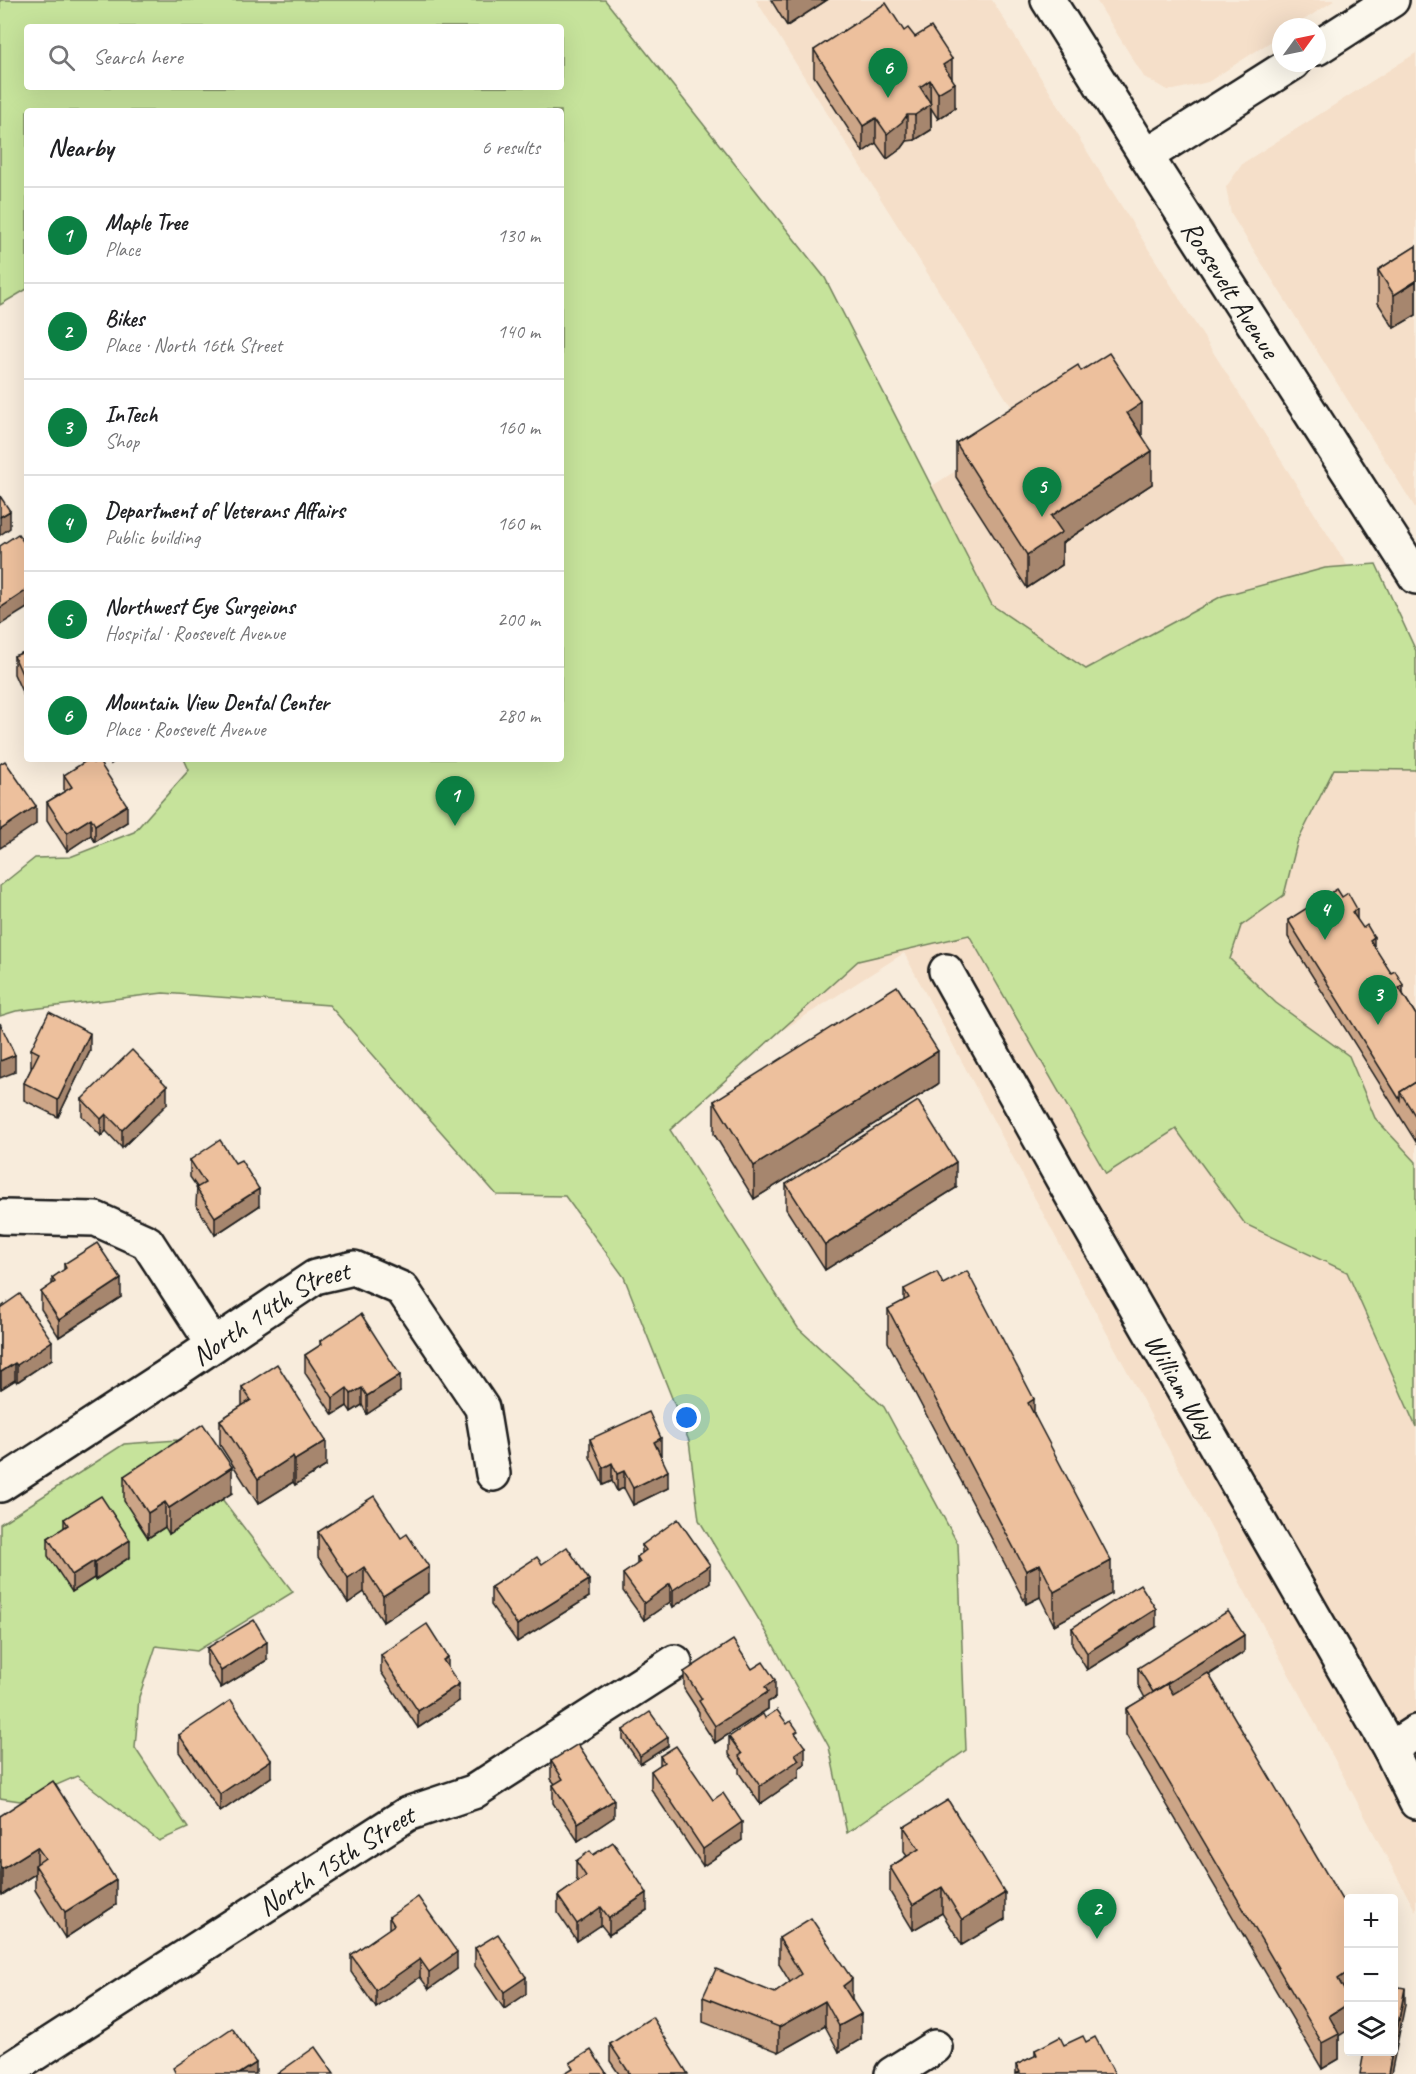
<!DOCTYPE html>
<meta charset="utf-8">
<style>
:root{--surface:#fff;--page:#f2f2f2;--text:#202124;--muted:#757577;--line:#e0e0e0;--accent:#0b8043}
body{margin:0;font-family:Caveat,sans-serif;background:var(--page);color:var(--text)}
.controls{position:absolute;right:18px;bottom:18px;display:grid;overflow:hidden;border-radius:6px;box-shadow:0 6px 24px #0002}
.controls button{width:54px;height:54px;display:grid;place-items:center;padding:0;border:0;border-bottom:2px solid var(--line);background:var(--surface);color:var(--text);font:30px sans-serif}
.compass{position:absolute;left:1272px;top:18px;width:54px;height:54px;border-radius:50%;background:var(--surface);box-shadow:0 6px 24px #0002;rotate:57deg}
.you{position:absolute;left:687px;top:1418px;width:21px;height:21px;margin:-15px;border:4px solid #fff;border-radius:50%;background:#1a73e8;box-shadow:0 0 0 9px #1a73e833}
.badge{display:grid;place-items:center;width:39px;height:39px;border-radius:50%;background:var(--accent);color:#fff;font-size:20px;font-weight:700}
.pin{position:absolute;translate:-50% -50px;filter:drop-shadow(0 2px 3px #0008)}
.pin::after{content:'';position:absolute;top:32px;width:21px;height:18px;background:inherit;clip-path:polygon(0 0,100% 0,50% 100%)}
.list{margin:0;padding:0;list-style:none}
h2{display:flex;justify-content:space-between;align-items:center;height:78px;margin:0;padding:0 24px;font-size:26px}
h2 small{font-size:20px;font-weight:400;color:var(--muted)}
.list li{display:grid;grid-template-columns:39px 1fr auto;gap:18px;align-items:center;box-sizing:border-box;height:96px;padding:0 24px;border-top:2px solid var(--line)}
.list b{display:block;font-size:22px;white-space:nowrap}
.list p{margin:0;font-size:20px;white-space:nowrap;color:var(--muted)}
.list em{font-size:20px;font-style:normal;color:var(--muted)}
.icon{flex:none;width:33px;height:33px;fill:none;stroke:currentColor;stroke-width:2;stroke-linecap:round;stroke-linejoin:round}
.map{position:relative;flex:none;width:1416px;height:2074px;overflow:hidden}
.search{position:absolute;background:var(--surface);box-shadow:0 6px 24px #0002;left:24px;top:24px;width:540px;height:66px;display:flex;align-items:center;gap:15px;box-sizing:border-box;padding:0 21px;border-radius:6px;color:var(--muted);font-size:22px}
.panel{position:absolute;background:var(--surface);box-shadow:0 6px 24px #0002;left:24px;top:108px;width:540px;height:654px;border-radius:6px}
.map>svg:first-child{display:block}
.built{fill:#f5dfc9}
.green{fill:#c6e39b;stroke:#71805c;stroke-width:1.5;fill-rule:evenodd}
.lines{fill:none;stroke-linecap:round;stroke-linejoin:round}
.street-casing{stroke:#1c1c1c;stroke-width:38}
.street{stroke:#fbf7ec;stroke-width:33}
.wall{fill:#cca587;stroke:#1c1c1c;stroke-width:1.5}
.shaded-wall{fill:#a6866e;stroke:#1c1c1c;stroke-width:1.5}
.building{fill:#edc09d;stroke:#1c1c1c;stroke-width:1.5}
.labels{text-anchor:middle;stroke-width:5;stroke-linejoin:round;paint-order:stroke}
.street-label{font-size:28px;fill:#1c1c1c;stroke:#fbf7ec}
</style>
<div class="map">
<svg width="1416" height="2074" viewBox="0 0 1416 2074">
<rect width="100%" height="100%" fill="#f8ecdc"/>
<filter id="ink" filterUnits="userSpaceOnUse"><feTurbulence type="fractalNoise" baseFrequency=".0167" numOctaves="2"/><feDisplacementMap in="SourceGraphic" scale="12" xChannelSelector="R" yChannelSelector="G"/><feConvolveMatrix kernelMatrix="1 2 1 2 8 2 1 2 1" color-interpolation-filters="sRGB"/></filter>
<g filter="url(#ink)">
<!-- built -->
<g class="built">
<polygon points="756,0 992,0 1416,675 1416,1912 904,953 662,1107 561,759 561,724 1024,427"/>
<polygon points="1096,0 1335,0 1293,27 1281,27 1281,35 1208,82 1174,90 1167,90 1144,77"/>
<polygon points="1416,53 1416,509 1231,214 1226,187 1243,163"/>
</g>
<!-- green -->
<g class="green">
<path d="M0 0H605L825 278 992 605 1086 669 1222 596 1325 568 1376 564 1416 651V770L1334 769 1297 843 1284 895 1241 926 1230 959 1276 1003 1349 1056 1375 1118 1416 1162V1427L1347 1272 1245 1224 1176 1129 1106 1174 969 935 858 961 670 1130 798 1328 884 1407 958 1544 966 1750 847 1833 829 1747 767 1633 699 1520 689 1441 624 1277 565 1196 497 1195 329 1005 163 993 16 1011 0 1016V886L35 858 70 857 134 832 189 770 184 759H561V111H27V289L0 305ZM27 27H561V87H27Z"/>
<polygon points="177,1440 293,1592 197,1651 156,1646 139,1697 135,1748 188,1828 159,1841 77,1776 20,1801 0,1798 0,1524 124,1444"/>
</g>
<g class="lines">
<!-- street casing -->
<g class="street-casing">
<g id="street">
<path id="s1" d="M1048 0 1146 156 1416 577"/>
<polyline points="1317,48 1392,0"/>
<polyline points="1146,156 1293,63"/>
<path id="s2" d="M946 971 1076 1203 1390 1749 1416 1802"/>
<polyline points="3,1217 96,1219 147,1242 213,1344"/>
<path id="s3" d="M0 1485 178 1369 315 1277 354 1268 402 1289 482 1408 493 1474"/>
<polyline points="1390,1749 1416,1732"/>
<path id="s4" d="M3 2074 407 1814 473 1792 675 1662"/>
<polyline points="892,2074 935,2047"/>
</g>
</g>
<!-- street -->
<use href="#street" class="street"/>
</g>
<!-- wall -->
<g class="wall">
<polygon points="771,0 827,0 787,26"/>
<polygon points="904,31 915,37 952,79 955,108 938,119 931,108 931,130 915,140 907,141 902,148 887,159 876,143 863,152 814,76 814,50"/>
<polygon points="1416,246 1416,315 1394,328 1378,303 1378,270"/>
<polygon points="1081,371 1142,435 1152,484 1062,543 1062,565 1027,588 956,477 956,443"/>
<polygon points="27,651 27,703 14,674 14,656"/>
<polygon points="64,775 127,822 95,842 91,835 67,851 47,820 47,802 64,792"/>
<polygon points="1288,920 1357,920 1416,1015 1416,1142 1288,937"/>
<polygon points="31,1049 90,1051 58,1117 24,1100 24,1083 32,1067 31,1067"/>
<polygon points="938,1084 754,1199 714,1134 714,1101"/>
<polygon points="82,1099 167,1104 122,1148 106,1131 101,1136 82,1116"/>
<polygon points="190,1160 259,1206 215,1235 196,1205 197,1187 190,1177"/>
<polygon points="786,1184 956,1188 825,1270 786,1209"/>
<polygon points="64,1264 121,1297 59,1337 41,1309 41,1292 52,1285 52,1278 64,1270"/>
<polygon points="943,1284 1034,1415 1111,1594 1054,1625 1040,1597 1026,1604 888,1342 888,1309 904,1301 904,1289"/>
<polygon points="0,1308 52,1359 17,1382 15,1380 1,1389 0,1388"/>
<polygon points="320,1341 400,1392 367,1414 362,1405 351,1412 347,1406 333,1415 305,1373 305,1355 320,1346"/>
<polygon points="242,1387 326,1466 295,1485 293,1482 258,1504 220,1445 220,1420 242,1406"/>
<polygon points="590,1439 661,1456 668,1488 633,1505 624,1488 617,1491 612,1481 603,1485 590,1457"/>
<polygon points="124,1476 232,1493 169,1534 165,1527 148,1538 124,1501"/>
<polygon points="64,1519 130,1557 95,1580 94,1578 72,1592 48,1556 48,1538 64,1528"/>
<polygon points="318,1532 429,1592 383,1622 364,1592 348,1603 318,1557"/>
<polygon points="642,1545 710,1582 673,1607 670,1602 644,1620 623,1591 623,1574 637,1565 637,1557 642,1553"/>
<polygon points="542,1564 589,1597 517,1642 491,1605 491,1587"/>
<polygon points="1156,1627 1087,1670 1072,1645 1072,1628"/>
<polygon points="207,1648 267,1660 221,1688 207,1665"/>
<polygon points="1244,1652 1209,1675 1339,2036 1339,2059 1322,2069 1126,1735 1126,1709 1145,1698 1138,1685 1138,1668"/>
<polygon points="381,1655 459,1701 418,1728 381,1672"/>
<polygon points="752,1669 775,1698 768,1702 768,1709 715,1743 699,1718 699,1712 684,1689 684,1672"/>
<polygon points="765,1718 787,1724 798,1737 805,1764 799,1768 799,1777 760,1804 739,1773 739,1768 729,1754 729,1737"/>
<polygon points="623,1730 668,1746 640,1764 623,1739"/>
<polygon points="179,1735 271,1777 220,1812 179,1752"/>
<polygon points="660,1756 713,1800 742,1840 703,1866 651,1789 651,1771 660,1765"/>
<polygon points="551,1761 614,1817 578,1841 553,1803 553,1785 555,1784 551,1779"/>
<polygon points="0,1816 116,1905 65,1938 35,1890 35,1874 2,1895 0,1892"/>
<polygon points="904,1827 1005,1919 962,1945 942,1913 913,1930 890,1892 890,1867 907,1856 904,1852"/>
<polygon points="593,1855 647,1910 609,1935 601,1925 577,1941 558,1913 558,1896 578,1882 576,1878 576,1861"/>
<polygon points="389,1917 457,1969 429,1989 420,1977 376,2008 351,1972 351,1955 389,1929"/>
<polygon points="779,1938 852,1999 861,2039 839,2052 825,2026 779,2052 703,2022 703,1997 775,1993 790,1982 779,1964"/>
<polygon points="475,1948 526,1994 504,2009 475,1966"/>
<polygon points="1086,2042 1016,2074 1016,2065 1035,2056 1035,2050"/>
<polygon points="610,2044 688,2074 619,2074 610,2061"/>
</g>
<!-- shaded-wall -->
<g class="shaded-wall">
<polygon points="787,0 827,0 787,26"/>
<polygon points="952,59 952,84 955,83 955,108 938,119 938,93 943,65"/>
<polygon points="930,80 931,130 915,140 915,115 920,87"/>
<polygon points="907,115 907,141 902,148 887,159 887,134"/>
<polygon points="876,118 876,143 863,152 863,126"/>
<polygon points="1416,281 1416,315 1394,328 1394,295"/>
<polygon points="1142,403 1142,436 1127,413"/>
<polygon points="1152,451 1152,484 1062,543 1062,565 1027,588 1027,555 1051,516"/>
<polygon points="10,511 10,528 0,535 0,517"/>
<polygon points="27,590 27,608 0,625 0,608"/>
<polygon points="111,759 118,759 111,764"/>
<polygon points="127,805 127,822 95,842 95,825"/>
<polygon points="36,806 36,824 0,848 0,830"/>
<polygon points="91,818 91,835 67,851 67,833"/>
<polygon points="1357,909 1357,926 1352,912"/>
<polygon points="1374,937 1374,955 1370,940"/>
<polygon points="1403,985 1403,1002 1399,988"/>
<polygon points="90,1033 90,1051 58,1117 58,1100"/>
<polygon points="938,1051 938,1084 754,1199 754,1166"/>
<polygon points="15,1055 15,1072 0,1078 0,1061"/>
<polygon points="167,1086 167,1104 122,1148 122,1130"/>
<polygon points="106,1114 106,1131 101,1136 101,1119"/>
<polygon points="956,1162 956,1188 825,1270 825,1245"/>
<polygon points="259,1189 259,1206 215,1235 215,1217"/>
<polygon points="121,1279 121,1297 59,1337 59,1320"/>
<polygon points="52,1341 52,1359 17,1382 17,1365"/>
<polygon points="15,1363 15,1380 1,1389 1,1372"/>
<polygon points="400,1375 400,1392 367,1414 367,1396"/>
<polygon points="347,1388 347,1406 333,1415 333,1398"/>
<polygon points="362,1388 362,1405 351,1412 351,1394"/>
<polygon points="1034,1399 1034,1432 1028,1403"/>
<polygon points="661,1438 661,1456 654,1442"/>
<polygon points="326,1441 326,1466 295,1485 295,1460"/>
<polygon points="293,1456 293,1482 258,1504 258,1479"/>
<polygon points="612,1463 612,1481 603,1485 603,1468"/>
<polygon points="232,1467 232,1493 169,1534 169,1508"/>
<polygon points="624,1471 624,1488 617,1491 617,1474"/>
<polygon points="668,1471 668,1488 633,1505 633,1488"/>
<polygon points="165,1502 165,1527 148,1538 148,1513"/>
<polygon points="130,1540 130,1557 95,1580 95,1562"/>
<polygon points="94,1561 94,1578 72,1592 72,1575"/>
<polygon points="1111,1561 1111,1594 1054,1625 1054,1592"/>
<polygon points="1040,1564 1040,1597 1026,1604 1026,1571"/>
<polygon points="710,1565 710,1582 673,1607 673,1590"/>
<polygon points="364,1567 364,1592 348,1603 348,1578"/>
<polygon points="429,1567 429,1592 383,1622 383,1596"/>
<polygon points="589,1580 589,1597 517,1642 517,1625"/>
<polygon points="670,1584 670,1602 644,1620 644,1603"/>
<polygon points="1156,1609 1156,1627 1087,1670 1087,1653"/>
<polygon points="1244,1635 1244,1652 1153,1710 1153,1692"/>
<polygon points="267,1642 267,1660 221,1688 221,1671"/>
<polygon points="448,1657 448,1674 443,1660"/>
<polygon points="775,1680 775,1698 768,1702 768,1709 715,1743 715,1726 765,1687"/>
<polygon points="459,1684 459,1701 418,1728 418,1711"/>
<polygon points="668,1737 668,1746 640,1764 640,1756"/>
<polygon points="805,1747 805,1764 799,1768 799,1777 760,1804 760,1786 795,1754"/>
<polygon points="271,1760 271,1777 220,1812 220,1794"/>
<polygon points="614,1800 614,1817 578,1841 578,1823"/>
<polygon points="742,1822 742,1840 703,1866 703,1849"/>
<polygon points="37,1847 37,1869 35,1865 35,1874 2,1895 2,1869"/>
<polygon points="116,1880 116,1905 65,1938 65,1912"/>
<polygon points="942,1887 942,1913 913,1930 913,1905"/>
<polygon points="647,1893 647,1910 609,1935 609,1918"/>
<polygon points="1005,1893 1005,1919 962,1945 962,1920"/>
<polygon points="601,1907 601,1925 577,1941 577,1924"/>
<polygon points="457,1952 457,1969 429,1989 429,1972"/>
<polygon points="1348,1957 1348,1998 1338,1979 1347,1958"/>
<polygon points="420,1959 420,1977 376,2008 376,1990"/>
<polygon points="526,1977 526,1994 504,2009 504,1992"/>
<polygon points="852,1979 852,2005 843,1986"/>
<polygon points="1405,1988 1405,2005 1391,2074 1388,2074 1392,2052 1394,2052 1394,2045"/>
<polygon points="825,2001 825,2026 779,2052 779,2027"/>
<polygon points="1348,2004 1348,2030 1339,2036 1339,2059 1322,2069 1322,2043 1329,2016"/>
<polygon points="861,2014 861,2039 839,2052 839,2026"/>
<polygon points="256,2063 256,2074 239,2074"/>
</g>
<!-- building -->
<g class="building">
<polygon points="886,3 904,31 908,28 915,37 931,27 952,59 943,65 955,83 938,93 930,80 920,87 931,104 915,115 907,115 902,122 887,134 876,118 863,126 814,50"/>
<polygon points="1416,246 1416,281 1394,295 1378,270"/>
<polygon points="1109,353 1142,403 1127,413 1152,451 1051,516 1062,532 1027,555 956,443 1078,365 1081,371"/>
<polygon points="0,496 10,511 0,517"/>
<polygon points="18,534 27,547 27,590 0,608 0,546"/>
<polygon points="27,651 27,685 14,656"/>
<polygon points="89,759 91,759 93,763 98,760 127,805 95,825 91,818 67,833 47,802 72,787 64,775"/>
<polygon points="5,761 36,806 0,830 0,764"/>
<polygon points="1337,889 1342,897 1348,893 1357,909 1352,912 1363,928 1367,925 1374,937 1370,940 1391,973 1395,971 1403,985 1399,988 1416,1015 1416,1082 1400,1092 1400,1100 1288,920"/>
<polygon points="897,986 938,1051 754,1166 714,1101"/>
<polygon points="49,1012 90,1033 58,1100 24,1083 39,1053 31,1049"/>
<polygon points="0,1023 15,1055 0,1061"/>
<polygon points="132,1050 167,1086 122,1130 106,1114 101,1119 82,1099"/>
<polygon points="1416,1082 1416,1117 1400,1092"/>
<polygon points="918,1101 956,1162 825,1245 786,1184"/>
<polygon points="220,1140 235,1163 241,1160 259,1189 215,1217 196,1188 205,1183 190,1160"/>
<polygon points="97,1243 121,1279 59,1320 41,1292 55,1282 52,1278 66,1268 64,1264"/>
<polygon points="967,1271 1034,1399 1028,1403 1111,1561 1054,1592 1040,1564 1026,1571 888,1309 909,1298 904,1289 937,1272 943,1284"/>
<polygon points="20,1294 52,1341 17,1365 15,1363 1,1372 0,1371 0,1308"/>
<polygon points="361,1314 400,1375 367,1396 362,1388 351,1394 347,1388 333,1398 305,1355 322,1344 320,1341"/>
<polygon points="277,1364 326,1441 295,1460 293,1456 258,1479 220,1420 251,1400 242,1387"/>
<polygon points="649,1412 661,1438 654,1442 668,1471 633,1488 624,1471 617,1474 612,1463 603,1468 590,1439"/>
<polygon points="203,1424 232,1467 169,1508 165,1502 148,1513 124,1476"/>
<polygon points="101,1496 130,1540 95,1562 94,1561 72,1575 48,1538 68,1525 64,1519"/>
<polygon points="374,1496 401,1538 407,1534 429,1567 383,1596 364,1567 348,1578 318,1532"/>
<polygon points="678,1519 710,1565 673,1590 670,1584 644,1603 623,1574 640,1562 637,1557 646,1550 642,1545"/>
<polygon points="567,1547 589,1580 517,1625 491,1587 537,1557 542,1564"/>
<polygon points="1140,1584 1156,1609 1087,1653 1072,1628"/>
<polygon points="1228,1611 1244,1635 1153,1692 1138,1668"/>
<polygon points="254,1620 267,1642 221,1671 207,1648"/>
<polygon points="427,1624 448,1657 443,1660 459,1684 418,1711 381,1655"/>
<polygon points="733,1640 752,1669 763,1662 775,1680 765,1687 768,1692 715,1726 699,1701 702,1699 684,1672"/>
<polygon points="1208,1673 1348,1910 1348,1957 1347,1958 1348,1961 1348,1972 1338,1979 1348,1997 1348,2004 1329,2016 1339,2034 1322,2043 1126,1709 1167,1684 1173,1694"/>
<polygon points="231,1700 271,1760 220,1794 179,1735"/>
<polygon points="777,1710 787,1724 791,1721 798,1731 795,1733 805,1747 795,1754 799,1760 760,1786 739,1756 742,1754 729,1737 763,1714 765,1718"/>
<polygon points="650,1712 668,1737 640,1756 623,1730"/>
<polygon points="578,1744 614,1800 578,1823 553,1785 563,1779 551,1761"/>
<polygon points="676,1746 713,1800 723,1793 742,1822 703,1849 651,1771 664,1762 660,1756"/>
<polygon points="53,1781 116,1880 65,1912 35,1865 45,1858 37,1847 2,1869 0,1867 0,1816"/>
<polygon points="948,1800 1005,1893 962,1920 942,1887 913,1905 890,1867 919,1849 904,1827"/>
<polygon points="613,1842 647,1893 609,1918 601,1907 577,1924 558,1896 586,1876 576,1861 590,1851 593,1855"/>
<polygon points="418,1897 457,1952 429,1972 420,1959 376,1990 351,1955 394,1925 389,1917"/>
<polygon points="811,1918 852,1979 843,1986 861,2014 839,2026 825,2001 779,2027 703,1997 716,1969 775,1993 801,1974 779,1938"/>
<polygon points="498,1934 526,1977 504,1992 475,1948"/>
<polygon points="1394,1986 1405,1988 1394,2045"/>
<polygon points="652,2017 688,2074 630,2074 610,2044"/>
<polygon points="232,2028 256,2063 239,2074 176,2074 173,2068"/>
<polygon points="1083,2036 1086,2042 1095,2037 1115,2074 1016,2074 1020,2072 1016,2065 1037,2055 1035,2050 1060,2037 1064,2045"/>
<polygon points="315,2047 334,2074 277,2074"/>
<polygon points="591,2050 607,2074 563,2074 573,2068 570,2063"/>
<polygon points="1364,2052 1392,2052 1388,2074 1360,2074"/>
</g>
</g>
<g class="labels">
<!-- street labels -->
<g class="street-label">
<text dy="10" stroke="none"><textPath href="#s1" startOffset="342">Roosevelt Avenue</textPath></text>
<text dy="10" stroke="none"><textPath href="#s3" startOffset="322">North 14th Street</textPath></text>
<text dy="10" stroke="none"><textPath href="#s2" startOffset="477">William Way</textPath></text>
<text dy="10" stroke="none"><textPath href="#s4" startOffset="396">North 15th Street</textPath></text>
</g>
</g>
</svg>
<div class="controls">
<button>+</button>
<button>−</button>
<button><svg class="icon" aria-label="layers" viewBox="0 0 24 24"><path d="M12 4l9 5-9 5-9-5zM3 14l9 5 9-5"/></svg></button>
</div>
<svg class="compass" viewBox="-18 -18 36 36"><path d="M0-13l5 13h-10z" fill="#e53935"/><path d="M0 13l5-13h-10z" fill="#757577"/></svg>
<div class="you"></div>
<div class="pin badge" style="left:455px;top:826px">1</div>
<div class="pin badge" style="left:1097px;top:1939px">2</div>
<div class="pin badge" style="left:1378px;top:1025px">3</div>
<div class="pin badge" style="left:1325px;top:940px">4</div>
<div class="pin badge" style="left:1042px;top:517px">5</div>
<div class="pin badge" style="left:888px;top:98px">6</div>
<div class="search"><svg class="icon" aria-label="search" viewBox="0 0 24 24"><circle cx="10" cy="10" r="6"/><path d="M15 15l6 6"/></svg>Search here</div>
<section class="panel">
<h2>Nearby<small>6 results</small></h2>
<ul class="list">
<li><span class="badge">1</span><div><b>Maple Tree</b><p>Place</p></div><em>130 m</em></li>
<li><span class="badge">2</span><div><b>Bikes</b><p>Place · North 16th Street</p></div><em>140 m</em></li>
<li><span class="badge">3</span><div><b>InTech</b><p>Shop</p></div><em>160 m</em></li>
<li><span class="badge">4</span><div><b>Department of Veterans Affairs</b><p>Public building</p></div><em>160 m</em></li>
<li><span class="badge">5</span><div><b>Northwest Eye Surgeions</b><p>Hospital · Roosevelt Avenue</p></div><em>200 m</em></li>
<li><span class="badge">6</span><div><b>Mountain View Dental Center</b><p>Place · Roosevelt Avenue</p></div><em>280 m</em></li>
</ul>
</section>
</div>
